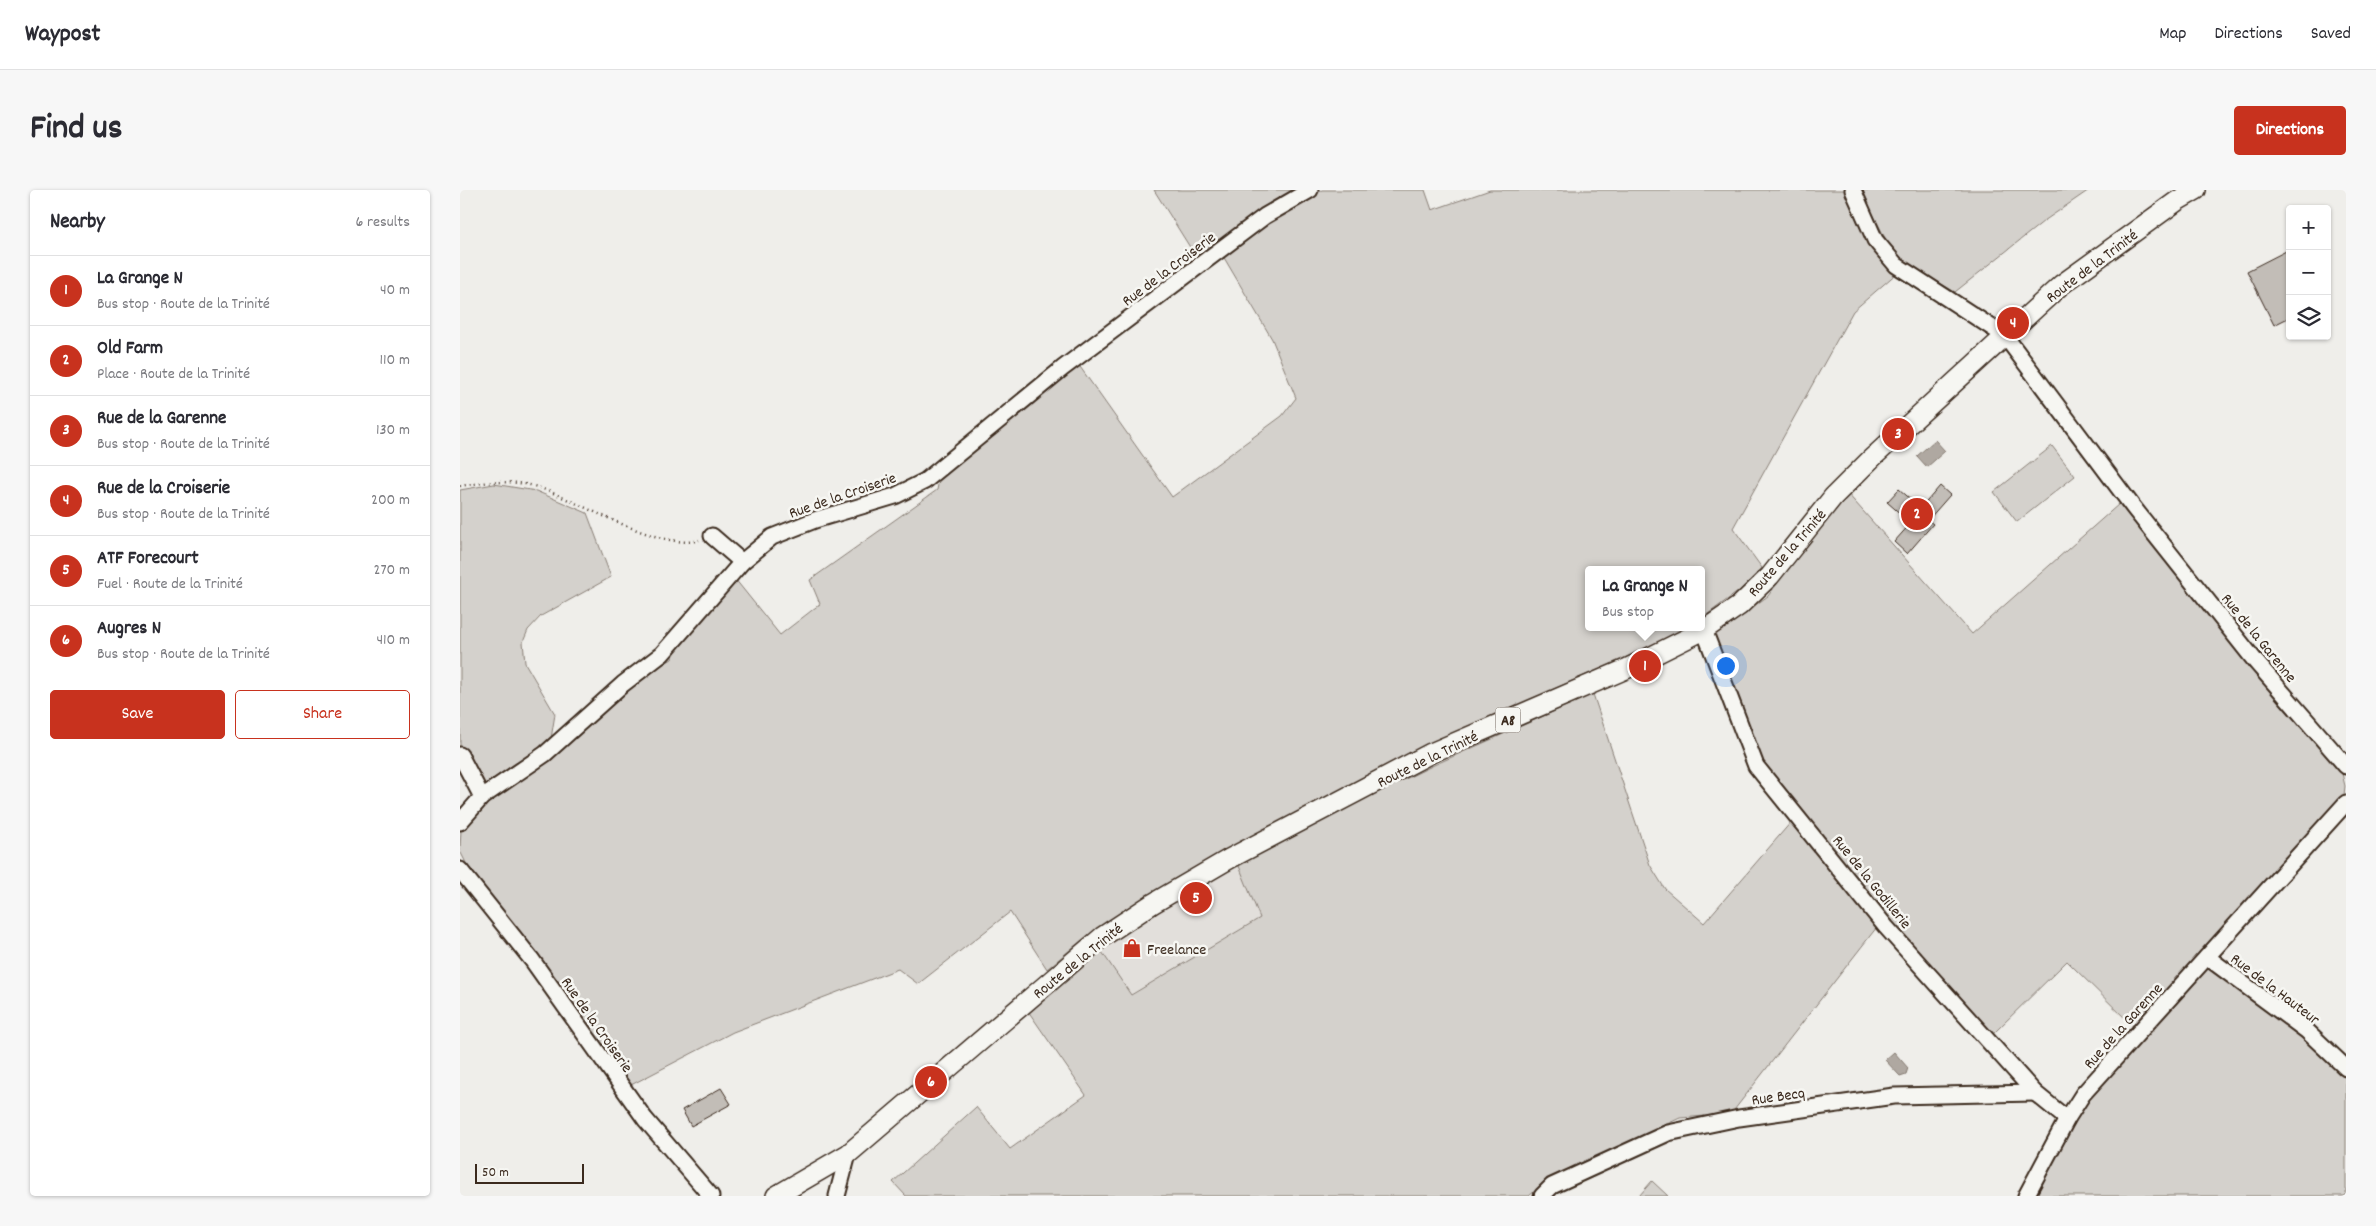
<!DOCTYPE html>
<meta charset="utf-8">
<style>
:root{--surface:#fff;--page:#f7f7f7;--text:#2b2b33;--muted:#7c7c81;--line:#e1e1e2;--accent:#c8321e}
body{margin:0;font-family:Dekko,sans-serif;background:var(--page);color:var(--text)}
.controls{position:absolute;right:15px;top:15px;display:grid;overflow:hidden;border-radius:5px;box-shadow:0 1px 4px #0004}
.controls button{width:45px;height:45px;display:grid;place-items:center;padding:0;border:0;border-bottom:1px solid var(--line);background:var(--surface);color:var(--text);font:25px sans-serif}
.scale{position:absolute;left:15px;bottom:12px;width:109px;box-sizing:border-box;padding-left:5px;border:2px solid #3b2a1e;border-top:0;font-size:14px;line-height:18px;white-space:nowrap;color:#3b2a1e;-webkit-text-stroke:4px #f6f6f2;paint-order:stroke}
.you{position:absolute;left:1265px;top:475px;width:18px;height:18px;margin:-12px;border:4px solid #fff;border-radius:50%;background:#1a73e8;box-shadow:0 0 0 8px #1a73e833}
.badge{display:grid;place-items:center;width:32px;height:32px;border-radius:50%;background:var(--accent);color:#fff;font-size:16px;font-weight:700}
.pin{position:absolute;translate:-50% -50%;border:2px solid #fff;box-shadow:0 1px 5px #0006}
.popup{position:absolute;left:1125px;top:376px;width:120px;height:65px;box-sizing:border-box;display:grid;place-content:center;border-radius:5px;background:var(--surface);filter:drop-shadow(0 1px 4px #0005);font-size:16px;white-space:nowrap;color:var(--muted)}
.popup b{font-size:19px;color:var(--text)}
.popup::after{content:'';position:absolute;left:50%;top:100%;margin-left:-10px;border:10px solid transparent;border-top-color:var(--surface)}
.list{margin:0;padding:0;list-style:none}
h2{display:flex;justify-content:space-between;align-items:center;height:65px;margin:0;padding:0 20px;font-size:21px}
h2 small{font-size:16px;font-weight:400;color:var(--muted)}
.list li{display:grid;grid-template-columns:32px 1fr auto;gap:15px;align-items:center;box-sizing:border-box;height:70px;padding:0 20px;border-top:1px solid var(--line)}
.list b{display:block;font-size:19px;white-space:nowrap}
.list p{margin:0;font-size:16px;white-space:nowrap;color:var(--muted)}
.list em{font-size:16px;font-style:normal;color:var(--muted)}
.actions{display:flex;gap:10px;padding:15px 20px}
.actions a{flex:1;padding:11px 0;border:1px solid var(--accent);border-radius:5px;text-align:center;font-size:18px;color:var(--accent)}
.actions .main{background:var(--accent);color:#fff}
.icon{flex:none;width:28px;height:28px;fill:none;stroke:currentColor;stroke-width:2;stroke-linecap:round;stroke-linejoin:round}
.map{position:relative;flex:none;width:1886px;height:1006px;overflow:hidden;border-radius:5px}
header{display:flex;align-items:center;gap:30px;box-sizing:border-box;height:70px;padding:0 25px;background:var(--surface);border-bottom:1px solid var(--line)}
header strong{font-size:24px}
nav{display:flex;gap:28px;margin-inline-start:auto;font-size:18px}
.intro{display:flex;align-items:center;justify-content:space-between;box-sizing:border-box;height:120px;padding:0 30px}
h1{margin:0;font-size:35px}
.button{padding:12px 22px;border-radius:5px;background:var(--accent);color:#fff;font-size:18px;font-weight:700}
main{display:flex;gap:30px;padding:0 30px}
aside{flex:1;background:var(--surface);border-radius:5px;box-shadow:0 1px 4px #0004}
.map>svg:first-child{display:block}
.built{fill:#e2dfdb}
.green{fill:#d4d1cc;stroke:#887e75}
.water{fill:#afa8a1;stroke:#81766d}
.building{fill:#c2bdb7;stroke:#3b2a1e}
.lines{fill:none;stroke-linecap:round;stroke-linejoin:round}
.minor-casing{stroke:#3b2a1e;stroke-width:19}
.major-casing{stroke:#3b2a1e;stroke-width:22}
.path{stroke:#3b2a1e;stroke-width:2.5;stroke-dasharray:1 4;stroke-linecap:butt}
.minor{stroke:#f6f6f2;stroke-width:15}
.major{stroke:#f6f6f2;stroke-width:19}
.labels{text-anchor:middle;stroke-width:5;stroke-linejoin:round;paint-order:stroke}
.shield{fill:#f6f6f2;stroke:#73675e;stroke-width:1}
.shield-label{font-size:15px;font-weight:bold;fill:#3b2a1e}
.street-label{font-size:16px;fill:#3b2a1e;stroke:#f6f6f2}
.poi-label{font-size:16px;fill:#3b2a1e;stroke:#f6f6f2;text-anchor:start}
</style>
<header>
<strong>Waypost</strong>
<nav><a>Map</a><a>Directions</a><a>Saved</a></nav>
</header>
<div class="intro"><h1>Find us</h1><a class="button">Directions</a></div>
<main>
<aside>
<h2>Nearby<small>6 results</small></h2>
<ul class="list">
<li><span class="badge">1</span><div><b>La Grange N</b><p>Bus stop · Route de la Trinité</p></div><em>40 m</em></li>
<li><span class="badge">2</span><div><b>Old Farm</b><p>Place · Route de la Trinité</p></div><em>110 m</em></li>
<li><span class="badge">3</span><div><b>Rue de la Garenne</b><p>Bus stop · Route de la Trinité</p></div><em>130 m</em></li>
<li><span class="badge">4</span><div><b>Rue de la Croiserie</b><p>Bus stop · Route de la Trinité</p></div><em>200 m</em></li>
<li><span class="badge">5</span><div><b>ATF Forecourt</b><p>Fuel · Route de la Trinité</p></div><em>270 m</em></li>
<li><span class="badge">6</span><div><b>Augres N</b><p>Bus stop · Route de la Trinité</p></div><em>410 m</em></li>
</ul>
<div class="actions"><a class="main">Save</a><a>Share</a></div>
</aside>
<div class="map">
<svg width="1886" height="1006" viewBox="0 0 1886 1006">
<rect width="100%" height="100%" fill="#efeeea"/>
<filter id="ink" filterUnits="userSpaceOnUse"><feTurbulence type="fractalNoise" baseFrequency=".02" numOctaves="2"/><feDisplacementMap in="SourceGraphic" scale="10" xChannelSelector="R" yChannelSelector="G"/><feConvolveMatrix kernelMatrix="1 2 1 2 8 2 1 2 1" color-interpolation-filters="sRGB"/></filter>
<g filter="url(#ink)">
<!-- built -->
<polygon class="built" points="777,671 801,728 671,805 640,759 701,715"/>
<!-- green -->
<g class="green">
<polygon points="694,0 835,0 802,20 738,70"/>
<polygon points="862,0 965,0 972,20 1030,0 1387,0 1438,82 1393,121 1273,338 1302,378 1279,401 1241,429 1241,380 1129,380 1129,437 1227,437 1207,449 981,549 887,596 716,688 622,750 587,779 550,722 458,794 438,779 273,842 169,896 6,673 0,661 1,639 29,612 86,569 186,484 212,469 222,448 275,389 320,445 360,414 350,390 477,300 479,290 618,174 712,307 822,226 836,208 812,149 763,66 808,30"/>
<polygon points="1401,0 1629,0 1584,31 1495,102 1448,74 1429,56"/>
<polygon points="1592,256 1615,286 1557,332 1534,302"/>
<polygon points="34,294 76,301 127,323 151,387 81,426 68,440 63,452 65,473 95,524 90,555 24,602 0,557 0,300"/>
<polygon points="1387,303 1512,444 1659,314 1881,579 1885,596 1884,605 1675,838 1607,771 1532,845 1424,726 1304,575 1252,446 1308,406 1362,332"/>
<polygon points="1133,504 1190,675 1205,699 1244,733 1332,631 1417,737 1271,924 1220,928 1090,988 1069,1006 446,1006 433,992 516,917 550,959 626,905 566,818 640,759 671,805 800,728 777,671 974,575"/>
<polygon points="1746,775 1845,847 1886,887 1886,1006 1576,1006 1622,917"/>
<polygon points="1192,991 1208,1006 1179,1006"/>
</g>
<!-- water -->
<g class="water">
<polygon points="1475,250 1485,261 1467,277 1457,266"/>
<polygon points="1434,862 1448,878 1446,884 1440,886 1425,870"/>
</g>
<!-- building -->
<g class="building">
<polygon points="1830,59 1830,127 1814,135 1787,81"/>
<polygon points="1480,296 1490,305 1468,330 1473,334 1447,364 1434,352 1451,333 1427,312 1439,299 1461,318"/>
<polygon points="261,898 271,914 231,936 222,920"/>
</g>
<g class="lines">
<!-- minor casing -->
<g class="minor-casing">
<g id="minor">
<polyline points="1393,0 1415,50 1436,75 1545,146 1673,317 1796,472 1886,576"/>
<polyline points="252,346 282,372"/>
<polyline points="1244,440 1296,576 1426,737 1575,903 1607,929"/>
<polyline points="0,565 22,607"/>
<polyline points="0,632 22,607 85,564 163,494 202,464 282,372 312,347 355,330 435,306 465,291 603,178 805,26 850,0"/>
<polyline points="0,680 72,770 185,929 251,1006"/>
<polyline points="1747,767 1847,841 1886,878"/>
<polyline points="377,1006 388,964"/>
<polyline points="1082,1006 1092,996 1208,943 1279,928 1434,906 1575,903"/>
<polyline points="1566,1006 1607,929 1623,904 1886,613"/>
</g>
</g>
<!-- major casing -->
<g class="major-casing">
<polyline id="major" points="316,1006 388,964 642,747 692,714 769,669 971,563 1166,479 1244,440 1279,416 1310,386 1373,307 1411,269 1601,95 1717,11 1736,0"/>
</g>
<!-- path -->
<path class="path" d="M0 296C24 292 56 289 80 298 116 310 203 362 239 350"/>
<!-- minor -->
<use href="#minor" class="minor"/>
<!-- major -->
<use href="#major" class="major"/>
</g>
</g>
<!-- icons -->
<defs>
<g id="shop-bare" transform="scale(1.5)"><path d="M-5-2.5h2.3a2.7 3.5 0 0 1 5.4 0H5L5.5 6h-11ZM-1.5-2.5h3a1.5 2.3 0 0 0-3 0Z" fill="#c8321e" stroke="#f6f6f2" stroke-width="2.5" paint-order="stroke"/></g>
</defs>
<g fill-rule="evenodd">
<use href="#shop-bare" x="672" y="758"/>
</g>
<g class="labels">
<!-- shield labels -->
<rect class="shield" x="1035.5" y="517.5" width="25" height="25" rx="4"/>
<g class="shield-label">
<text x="1048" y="535">A8</text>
</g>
<!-- street labels -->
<g class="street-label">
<text transform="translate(1631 75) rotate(-37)" y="6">Route de la Trinité</text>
<text transform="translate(708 78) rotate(-37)" y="6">Rue de la Croiserie</text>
<text transform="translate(382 304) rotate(-19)" y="6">Rue de la Croiserie</text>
<text transform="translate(1326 362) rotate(-49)" y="6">Route de la Trinité</text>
<text transform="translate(1800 447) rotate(51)" y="6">Rue de la Garenne</text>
<text transform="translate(967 568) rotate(-26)" y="6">Route de la Trinité</text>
<text transform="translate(1413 691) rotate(51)" y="6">Rue de la Godillerie</text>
<text transform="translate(617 770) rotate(-39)" y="6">Route de la Trinité</text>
<text transform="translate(1816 798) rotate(37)" y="6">Rue de la Hauteur</text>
<text transform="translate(138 834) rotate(55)" y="6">Rue de la Croiserie</text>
<text transform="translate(1662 835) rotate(-48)" y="6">Rue de la Garenne</text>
<text transform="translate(1318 905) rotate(-8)" y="6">Rue Becq</text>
</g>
<!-- poi labels -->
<g class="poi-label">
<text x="687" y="764">Freelance</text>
</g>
</g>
</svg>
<div class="controls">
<button>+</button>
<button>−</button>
<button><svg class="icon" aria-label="layers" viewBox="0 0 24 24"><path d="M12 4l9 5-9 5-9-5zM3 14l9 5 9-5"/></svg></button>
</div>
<div class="scale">50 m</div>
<div class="you"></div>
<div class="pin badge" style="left:1185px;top:476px">1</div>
<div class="popup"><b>La Grange N</b>Bus stop</div>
<div class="pin badge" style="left:1457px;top:324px">2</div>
<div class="pin badge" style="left:1438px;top:244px">3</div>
<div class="pin badge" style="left:1553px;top:133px">4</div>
<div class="pin badge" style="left:736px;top:708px">5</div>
<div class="pin badge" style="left:471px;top:892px">6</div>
</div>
</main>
